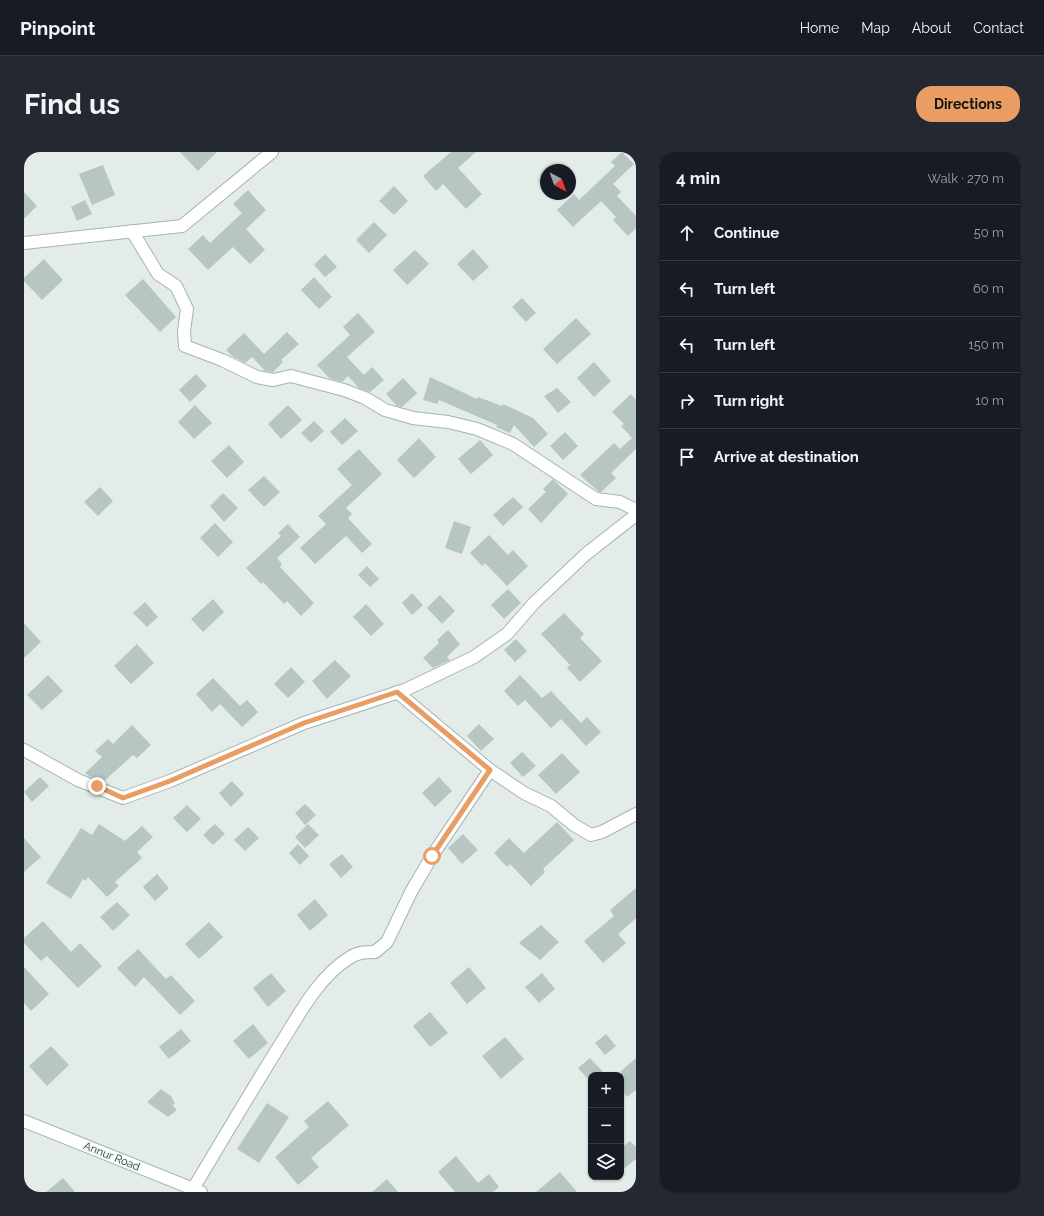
<!DOCTYPE html>
<meta charset="utf-8">
<style>
:root{--surface:#171b24;--page:#242831;--text:#f1f3f6;--muted:#9ea1a6;--line:#363941;--accent:#e89d64}
body{margin:0;font-family:Raleway,sans-serif;background:var(--page);color:var(--text)}
.controls{position:absolute;right:12px;bottom:12px;display:grid;overflow:hidden;border-radius:8px;box-shadow:0 1px 3px #0004}
.controls button{width:36px;height:36px;display:grid;place-items:center;padding:0;border:0;border-bottom:1px solid var(--line);background:var(--surface);color:var(--text);font:20px sans-serif}
.compass{position:absolute;left:516px;top:12px;width:36px;height:36px;border-radius:50%;background:var(--surface);box-shadow:0 1px 3px #0004;rotate:139deg}
.stop{position:absolute;width:12px;height:12px;margin:-9px;border:3px solid #e89d64;border-radius:50%;background:#fff}
.stop.end{background:#e89d64;border-color:#fff;box-shadow:0 1px 4px #0008}
.list{margin:0;padding:0;list-style:none}
h2{display:flex;justify-content:space-between;align-items:center;height:52px;margin:0;padding:0 16px;font-size:17px}
h2 small{font-size:13px;font-weight:400;color:var(--muted)}
.list li{display:grid;grid-template-columns:26px 1fr auto;gap:12px;align-items:center;box-sizing:border-box;height:56px;padding:0 16px;border-top:1px solid var(--line)}
.list b{display:block;font-size:15px;white-space:nowrap}
.list em{font-size:13px;font-style:normal;color:var(--muted)}
.icon{flex:none;width:22px;height:22px;fill:none;stroke:currentColor;stroke-width:2;stroke-linecap:round;stroke-linejoin:round}
.map{position:relative;flex:none;width:612px;height:1040px;overflow:hidden;border-radius:16px}
header{display:flex;align-items:center;gap:24px;box-sizing:border-box;height:56px;padding:0 20px;background:var(--surface);border-bottom:1px solid var(--line)}
header strong{font-size:19px}
nav{display:flex;gap:22px;margin-inline-start:auto;font-size:14px}
.intro{display:flex;align-items:center;justify-content:space-between;box-sizing:border-box;height:96px;padding:0 24px}
h1{margin:0;font-size:28px}
.button{padding:10px 18px;border-radius:16px;background:var(--accent);color:#111;font-size:14px;font-weight:700}
main{display:flex;gap:24px;padding:0 24px}
aside{flex:1;background:var(--surface);border-radius:16px;box-shadow:0 1px 3px #0004}
.map>svg:first-child{display:block}
.building{fill:#b8c6c3}
.lines{fill:none;stroke-linecap:round;stroke-linejoin:round}
.street-casing{stroke:#a6b4b1;stroke-width:14}
.secondary-casing{stroke:#a2b7b3;stroke-width:14}
.street{stroke:#fff;stroke-width:12}
.secondary{stroke:#fff;stroke-width:12}
.route{stroke:#e89d64;stroke-width:5}
.labels{text-anchor:middle;stroke-width:3;stroke-linejoin:round;paint-order:stroke}
.street-label{font-size:11px;fill:#243c3a;stroke:#f3f8f7}
</style>
<header>
<strong>Pinpoint</strong>
<nav><a>Home</a><a>Map</a><a>About</a><a>Contact</a></nav>
</header>
<div class="intro"><h1>Find us</h1><a class="button">Directions</a></div>
<main>
<div class="map">
<svg width="612" height="1040" viewBox="0 0 612 1040">
<rect width="100%" height="100%" fill="#e3ece9"/>
<!-- building -->
<g class="building">
<polygon points="156,0 193,0 174,19"/>
<polygon points="427,0 452,0 434,16 458,42 442,57 419,32 412,39 399,24"/>
<polygon points="598,0 610,12 589,32 597,40 593,44 612,64 612,76 604,84 589,68 592,65 577,49 549,75 533,58 550,42 555,48 591,14 587,10"/>
<polygon points="79,13 91,43 68,53 55,22"/>
<polygon points="370,34 384,49 370,63 355,49"/>
<polygon points="224,38 242,58 222,77 241,98 226,112 209,95 184,118 164,97 179,83 186,91 218,61 209,52"/>
<polygon points="0,40 13,54 0,67"/>
<polygon points="61,48 68,62 53,69 47,55"/>
<polygon points="350,70 363,83 345,101 332,88"/>
<polygon points="449,97 465,115 449,129 433,112"/>
<polygon points="391,98 405,112 383,133 369,118"/>
<polygon points="301,102 313,115 301,125 290,113"/>
<polygon points="20,107 39,128 18,148 0,129 0,126"/>
<polygon points="290,125 308,145 295,157 277,138"/>
<polygon points="119,127 152,165 136,180 101,143"/>
<polygon points="498,146 512,161 502,170 488,155"/>
<polygon points="334,161 351,180 323,205 340,223 348,215 360,228 346,240 335,236 324,224 318,230 305,226 293,213 326,183 319,175"/>
<polygon points="552,166 567,182 533,212 519,197"/>
<polygon points="263,180 275,192 257,208 259,210 249,220 241,219 228,205 221,211 208,204 202,198 220,181 240,202"/>
<polygon points="570,210 587,229 570,245 553,226"/>
<polygon points="172,222 183,234 166,250 155,238"/>
<polygon points="406,225 453,247 454,245 478,254 479,252 509,266 524,282 510,295 490,273 486,281 472,275 473,273 415,248 413,252 399,248"/>
<polygon points="379,226 393,241 378,255 373,254 362,242"/>
<polygon points="533,236 547,250 534,261 520,244"/>
<polygon points="607,242 612,248 612,297 587,321 592,326 577,340 575,340 556,323 590,291 596,297 608,286 597,274 600,272 588,260"/>
<polygon points="171,253 188,271 170,287 154,270"/>
<polygon points="264,253 278,268 257,287 244,272"/>
<polygon points="321,266 334,279 318,293 306,280"/>
<polygon points="290,269 300,279 287,291 277,281"/>
<polygon points="541,280 554,294 539,308 526,294"/>
<polygon points="395,286 412,305 390,326 373,308"/>
<polygon points="456,288 469,303 447,322 434,307"/>
<polygon points="205,293 220,310 203,326 187,309"/>
<polygon points="335,297 358,322 322,356 328,362 324,366 348,392 338,401 322,384 291,412 276,396 302,372 294,364 328,333 313,317"/>
<polygon points="240,324 256,340 240,355 224,338"/>
<polygon points="529,327 544,342 517,371 504,357 522,340 519,337"/>
<polygon points="76,335 89,349 74,364 60,350"/>
<polygon points="199,341 214,356 200,370 186,354"/>
<polygon points="489,345 499,355 479,374 469,363"/>
<polygon points="430,369 447,375 438,402 421,396"/>
<polygon points="191,371 209,390 194,405 176,386"/>
<polygon points="264,372 276,385 253,406 258,412 256,415 290,451 277,464 263,449 260,452 239,430 237,432 222,416 257,384 254,381"/>
<polygon points="465,383 484,403 489,398 504,414 483,434 461,411 458,414 446,401"/>
<polygon points="343,414 355,427 346,435 334,423"/>
<polygon points="484,437 497,451 480,467 467,453"/>
<polygon points="388,441 399,453 388,463 378,451"/>
<polygon points="416,443 431,459 418,472 403,456"/>
<polygon points="189,447 200,460 179,480 167,467"/>
<polygon points="121,450 134,465 123,475 109,461"/>
<polygon points="342,452 360,472 347,484 329,465"/>
<polygon points="540,461 560,482 556,486 578,509 556,530 543,516 546,513 517,482"/>
<polygon points="0,471 17,490 0,506"/>
<polygon points="424,478 436,492 423,505 426,508 409,516 399,506 415,491 413,488"/>
<polygon points="492,487 503,499 491,510 480,498"/>
<polygon points="113,492 130,511 107,532 90,514"/>
<polygon points="311,508 327,524 303,547 288,529"/>
<polygon points="267,515 281,530 264,546 250,532"/>
<polygon points="24,523 39,539 18,558 3,543"/>
<polygon points="496,523 518,546 527,539 557,571 563,565 577,580 562,594 537,567 527,576 501,548 494,554 480,539"/>
<polygon points="189,526 216,554 223,548 234,560 218,575 196,552 188,560 172,542"/>
<polygon points="455,572 470,587 457,599 443,584"/>
<polygon points="108,573 127,593 113,606 109,603 79,630 65,624 61,621 78,605 71,599 84,587 89,592"/>
<polygon points="498,600 512,614 499,625 486,611"/>
<polygon points="538,601 556,620 532,642 514,623"/>
<polygon points="16,625 25,634 8,650 0,640"/>
<polygon points="415,625 428,639 411,655 398,641"/>
<polygon points="208,629 220,642 207,655 195,641"/>
<polygon points="281,652 292,663 281,673 271,661"/>
<polygon points="163,653 177,667 163,680 149,666"/>
<polygon points="533,670 550,688 519,717 521,720 507,734 486,712 483,715 470,701 485,686 500,701"/>
<polygon points="75,672 101,689 118,674 129,685 113,700 118,706 91,730 95,734 83,745 64,725 62,729 59,727 47,747 22,731 57,676 68,683"/>
<polygon points="191,672 201,682 189,693 179,683"/>
<polygon points="284,672 295,683 281,696 271,685"/>
<polygon points="224,675 235,686 221,699 210,688"/>
<polygon points="439,682 454,698 438,712 424,696"/>
<polygon points="0,686 17,705 0,720"/>
<polygon points="274,692 285,704 276,713 265,701"/>
<polygon points="318,702 329,715 317,726 305,712"/>
<polygon points="133,722 145,736 131,749 119,735"/>
<polygon points="612,736 612,766 594,782 602,791 579,811 560,789 590,764 586,758"/>
<polygon points="291,747 304,763 286,779 273,763"/>
<polygon points="93,750 106,763 89,779 76,765"/>
<polygon points="19,769 47,800 56,791 78,814 54,836 23,804 17,809 0,791 0,786"/>
<polygon points="185,770 199,785 175,807 161,792"/>
<polygon points="517,773 535,790 516,808 495,791"/>
<polygon points="114,797 142,827 147,823 171,849 156,863 120,825 111,835 93,816"/>
<polygon points="0,815 25,842 7,859 0,851"/>
<polygon points="445,815 462,836 443,852 426,831"/>
<polygon points="247,821 262,839 244,855 229,836"/>
<polygon points="518,821 531,837 515,851 501,835"/>
<polygon points="406,860 424,881 406,895 389,874"/>
<polygon points="229,872 244,891 225,907 209,889"/>
<polygon points="157,877 167,889 145,907 135,895"/>
<polygon points="582,882 592,894 581,903 571,891"/>
<polygon points="481,885 500,907 477,927 458,904"/>
<polygon points="27,894 45,913 23,934 5,914"/>
<polygon points="566,906 582,923 567,923 565,928 554,916"/>
<polygon points="612,906 612,938 603,945 597,937 597,919"/>
<polygon points="137,937 147,944 151,952 148,953 153,958 144,965 123,950"/>
<polygon points="304,949 325,973 287,1006 295,1015 274,1033 251,1005 285,975 280,969"/>
<polygon points="243,951 265,965 235,1011 213,997"/>
<polygon points="606,989 612,995 612,1007 597,1019 597,996"/>
<polygon points="432,1004 454,1031 465,1022 475,1035 469,1040 431,1040 414,1020"/>
<polygon points="536,1020 553,1040 512,1040"/>
<polygon points="39,1026 51,1040 22,1040"/>
<polygon points="363,1027 374,1040 348,1040"/>
</g>
<g class="lines">
<!-- street casing -->
<g class="street-casing">
<g id="street">
<polyline points="108,79 134,122 152,134 163,157 160,179 161,194 198,208 233,225 249,228 267,224 320,238 341,246 361,258 389,266 424,270 453,277 489,292 572,347 596,350 612,358"/>
<polyline points="0,91 158,74 248,0"/>
<polyline points="373,540 466,618 500,641 527,654 550,673 567,683 578,680 612,662"/>
<polyline points="0,598 54,628 99,646 146,629 280,571 381,538 450,505 483,482 510,451 562,402 612,363"/>
<path d="M169 1037C197 990 225 943 254 896 274 865 293 826 325 806 334 800 341 800 351 800L363 790 387 740 408 704 466 618"/>
</g>
</g>
<!-- secondary casing -->
<g class="secondary-casing">
<polyline id="secondary" points="0,969 177,1040"/>
</g>
<!-- street -->
<use href="#street" class="street"/>
<!-- secondary -->
<use href="#secondary" class="secondary"/>
</g>
<g class="lines">
<!-- route -->
<polyline class="route" points="73,634 99,646 146,629 280,571 373,540 466,618 408,704"/>
</g>
<g class="labels">
<!-- street labels -->
<g class="street-label">
<text transform="translate(88 1004) rotate(22)" y="4">Annur Road</text>
</g>
</g>
</svg>
<div class="controls">
<button>+</button>
<button>−</button>
<button><svg class="icon" aria-label="layers" viewBox="0 0 24 24"><path d="M12 4l9 5-9 5-9-5zM3 14l9 5 9-5"/></svg></button>
</div>
<svg class="compass" viewBox="-18 -18 36 36"><path d="M0-13l5 13h-10z" fill="#e53935"/><path d="M0 13l5-13h-10z" fill="#9ea1a6"/></svg>
<div class="stop" style="left:408px;top:704px"></div>
<div class="stop end" style="left:73px;top:634px"></div>
</div>
<aside>
<h2>4 min<small>Walk · 270 m</small></h2>
<ul class="list">
<li><svg class="icon" aria-label="ahead" viewBox="0 0 24 24"><path d="M12 20V5M6 11l6-6 6 6"/></svg><div><b>Continue</b></div><em>50 m</em></li>
<li><svg class="icon" aria-label="left" viewBox="0 0 24 24"><path d="M17 20v-9H6M10 6l-5 5 5 5"/></svg><div><b>Turn left</b></div><em>60 m</em></li>
<li><svg class="icon" aria-label="left" viewBox="0 0 24 24"><path d="M17 20v-9H6M10 6l-5 5 5 5"/></svg><div><b>Turn left</b></div><em>150 m</em></li>
<li><svg class="icon" aria-label="right" viewBox="0 0 24 24"><path d="M7 20v-9h11M14 6l5 5-5 5"/></svg><div><b>Turn right</b></div><em>10 m</em></li>
<li><svg class="icon" aria-label="arrive" viewBox="0 0 24 24"><path d="M6 21V4h12l-3 4 3 4H6"/></svg><div><b>Arrive at destination</b></div></li>
</ul>
</aside>
</main>
